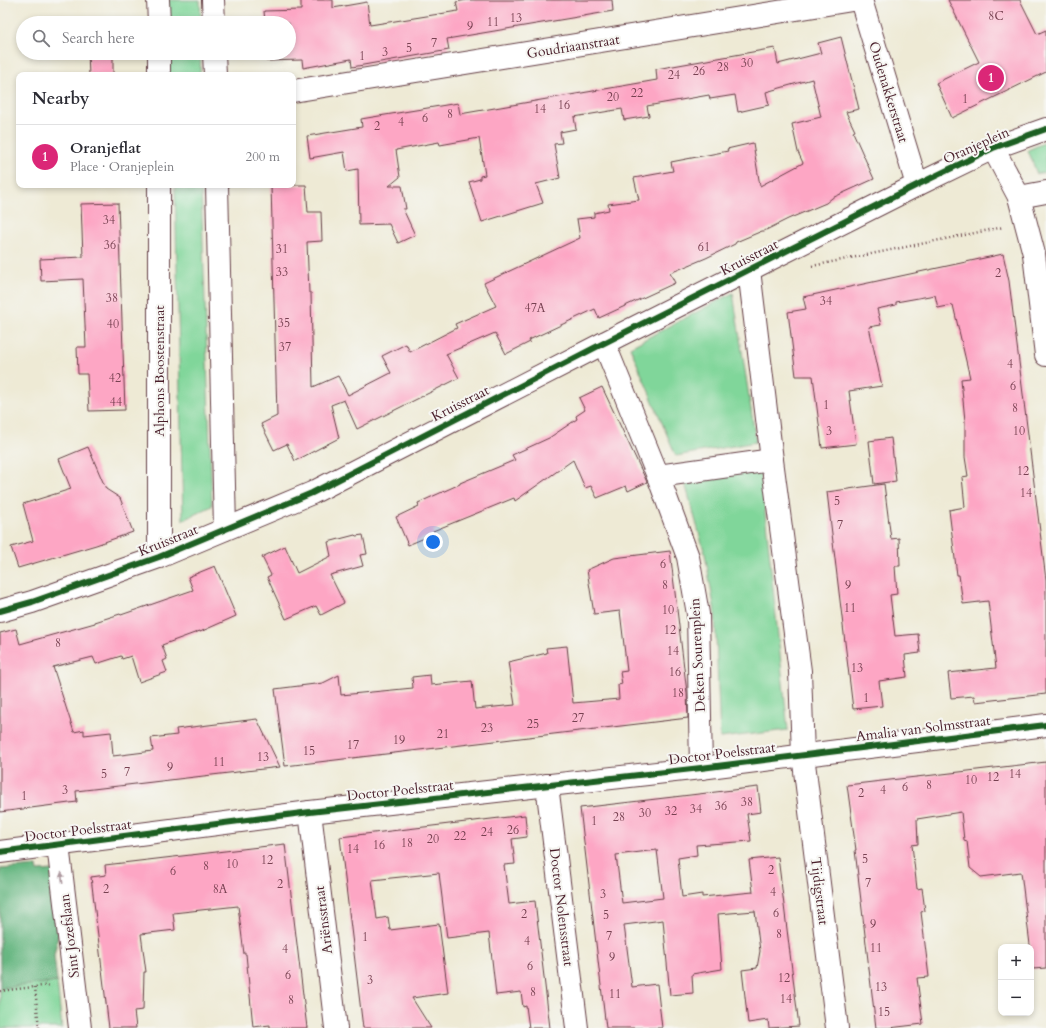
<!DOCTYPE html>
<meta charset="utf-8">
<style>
:root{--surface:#fff;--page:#f2f2f3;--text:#2b2b33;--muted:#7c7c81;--line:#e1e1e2;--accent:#db2777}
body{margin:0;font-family:Cardo,serif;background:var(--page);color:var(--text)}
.controls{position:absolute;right:12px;bottom:12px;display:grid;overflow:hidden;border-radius:8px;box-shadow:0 2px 6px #0003}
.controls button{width:36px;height:36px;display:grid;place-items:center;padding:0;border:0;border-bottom:1px solid var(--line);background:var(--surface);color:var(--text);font:20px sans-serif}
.you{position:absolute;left:433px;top:542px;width:14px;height:14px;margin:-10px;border:3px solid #fff;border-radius:50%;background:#1a73e8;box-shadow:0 0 0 6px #1a73e833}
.badge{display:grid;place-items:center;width:26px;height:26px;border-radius:50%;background:var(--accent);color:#fff;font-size:13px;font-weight:700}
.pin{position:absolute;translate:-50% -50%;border:2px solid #fff;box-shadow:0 1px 4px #0006}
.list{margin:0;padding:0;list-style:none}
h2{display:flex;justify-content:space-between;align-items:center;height:52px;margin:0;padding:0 16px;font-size:17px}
h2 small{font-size:13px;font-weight:400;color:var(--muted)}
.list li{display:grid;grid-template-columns:26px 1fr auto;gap:12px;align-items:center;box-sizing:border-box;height:64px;padding:0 16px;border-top:1px solid var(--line)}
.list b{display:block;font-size:15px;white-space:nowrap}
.list p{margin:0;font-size:13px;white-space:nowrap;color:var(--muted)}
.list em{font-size:13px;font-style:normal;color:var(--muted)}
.icon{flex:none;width:22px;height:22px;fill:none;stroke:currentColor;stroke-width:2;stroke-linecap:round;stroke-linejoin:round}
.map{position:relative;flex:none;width:1046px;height:1028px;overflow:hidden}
.search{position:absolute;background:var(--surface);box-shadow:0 2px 6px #0003;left:16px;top:16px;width:280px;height:44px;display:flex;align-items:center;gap:10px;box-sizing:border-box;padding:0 14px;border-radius:22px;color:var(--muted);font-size:15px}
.panel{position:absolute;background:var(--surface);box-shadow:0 2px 6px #0003;left:16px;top:72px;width:280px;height:116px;border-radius:8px}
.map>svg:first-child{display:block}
.green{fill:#80d69a;stroke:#657a62}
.forest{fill:#68b782;stroke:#596b56}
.building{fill:#fda6c4;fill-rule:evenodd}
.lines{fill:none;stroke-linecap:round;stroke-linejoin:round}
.street-casing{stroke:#633d44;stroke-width:24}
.path{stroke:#633d44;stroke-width:2.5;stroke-dasharray:1 3;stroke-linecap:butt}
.street{stroke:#fff;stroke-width:22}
.cycleway-casing{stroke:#f6f6f2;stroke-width:8}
.cycleway{stroke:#1b5e20;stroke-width:6}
.oneway{fill:#ae9aa0}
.labels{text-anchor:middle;stroke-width:4;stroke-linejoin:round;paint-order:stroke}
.number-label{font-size:12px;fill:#774151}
.street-label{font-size:14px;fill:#4a1f2b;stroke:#f6f6f2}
</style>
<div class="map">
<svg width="1046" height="1028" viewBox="0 0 1046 1028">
<rect width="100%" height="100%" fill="#f6f6f2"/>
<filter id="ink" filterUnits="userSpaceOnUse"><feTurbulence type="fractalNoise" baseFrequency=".025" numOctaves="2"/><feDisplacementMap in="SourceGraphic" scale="8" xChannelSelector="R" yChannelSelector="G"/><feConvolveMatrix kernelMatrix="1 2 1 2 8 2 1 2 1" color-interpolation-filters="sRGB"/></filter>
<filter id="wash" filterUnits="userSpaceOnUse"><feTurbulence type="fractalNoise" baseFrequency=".012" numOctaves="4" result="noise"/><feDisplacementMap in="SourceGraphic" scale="16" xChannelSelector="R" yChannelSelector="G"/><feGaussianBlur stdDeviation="0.9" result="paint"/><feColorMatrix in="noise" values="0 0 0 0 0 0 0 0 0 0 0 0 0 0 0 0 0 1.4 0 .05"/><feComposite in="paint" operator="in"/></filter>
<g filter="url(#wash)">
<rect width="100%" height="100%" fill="#eeead5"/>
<!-- green -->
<g class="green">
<polygon points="168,0 200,0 201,23 168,23"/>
<polygon points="169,53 201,53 200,75 169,75"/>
<polygon points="1046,142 1046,172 1037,174 1028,150"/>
<polygon points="175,185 201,185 212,506 183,520"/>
<polygon points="733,293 756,442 676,456 630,347"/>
<polygon points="760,465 788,730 720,738 715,612 705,554 683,476"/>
<polygon points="57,982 62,1028 0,1028 0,988"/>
</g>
<!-- forest -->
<polygon class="forest" points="37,866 38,871 54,870 61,923 54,955 57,982 0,988 0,869"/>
<g id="blocks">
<!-- building -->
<g class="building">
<polygon points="301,0 333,0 333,8 367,2 370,25 458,11 456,2 467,0 612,0 613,11 447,39 449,50 352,67 351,59 303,68 302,60 266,61 266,53 289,53 289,23 265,23 264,11 301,10"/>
<polygon points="948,0 1020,0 1037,34 1046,30 1046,72 952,118 936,83 979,62"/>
<polygon points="841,37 859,109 846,112 855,131 853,132 874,179 832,198 826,203 788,219 764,231 762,231 736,242 735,244 706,258 670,273 675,283 599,318 595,309 529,340 530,342 506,354 495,333 446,354 459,378 357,429 344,400 331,405 339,438 295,461 287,444 274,450 261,424 277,416 271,185 306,185 308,212 321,212 322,241 307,242 309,293 311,293 313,387 338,376 348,395 391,373 382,356 406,344 410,352 457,328 455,324 496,306 484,283 580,238 577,219 594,217 594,213 609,210 608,204 639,200 634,178 673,171 671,162 728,151 727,149 753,143 760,186 803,163 798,152 792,124 821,117 812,79 766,92 769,105 738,112 735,95 710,99 709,95 647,106 649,116 624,120 622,109 574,117 576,129 560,132 562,143 554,144 560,178 536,184 543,203 482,222 469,182 480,179 480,176 485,175 479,138 440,145 439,142 396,150 400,177 389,186 402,186 406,209 403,209 415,235 398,243 389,224 359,225 358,169 347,171 344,152 310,158 307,136 362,127 361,119 458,103 460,114 657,80 656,69 775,48 778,64 821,53 818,43"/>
<polygon points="88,53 113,53 113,75 89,75"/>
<polygon points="118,203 125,410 89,411 87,374 78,374 77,347 86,347 83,279 41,281 40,259 83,257 81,204"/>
<polygon points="1003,254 1009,281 1046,580 1046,694 975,702 974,696 951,698 948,673 996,668 988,601 963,604 959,575 957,575 949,510 965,507 962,477 968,476 965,457 965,421 961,379 970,378 953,305 938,308 935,295 896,302 896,305 877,309 881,325 869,327 882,386 849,391 856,444 822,448 813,376 796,376 788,312 806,309 803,297"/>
<polygon points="602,387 647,482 628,491 626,486 597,498 591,486 585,488 573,460 515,501 514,498 433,531 434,534 408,545 396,517 419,506 418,503 460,484 460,483 515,460 512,455 549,438 577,419 576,416 585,410 579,398"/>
<polygon points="891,438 896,481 874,484 869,441"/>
<polygon points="88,447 106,489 120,498 133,532 96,545 18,568 11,547 33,541 23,504 71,489 59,459"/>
<polygon points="884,484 891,539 899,538 900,566 895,566 897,594 890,595 895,636 918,634 920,653 905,655 907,677 879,681 882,706 853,709 827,492"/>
<polygon points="355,535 356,536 363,535 367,554 360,555 363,566 330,575 344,603 321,615 316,606 286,619 267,577 271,575 262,557 285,546 297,573 331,556 328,542"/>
<polygon points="670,551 687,693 688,718 285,766 275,689 323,683 339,675 341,695 413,688 412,677 430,675 431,685 472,681 475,709 515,705 508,662 547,653 546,648 567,646 573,703 619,699 618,685 622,684 620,672 627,671 620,611 594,614 587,570 614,558"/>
<polygon points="215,566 236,616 200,632 200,631 162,645 167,659 163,661 167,672 139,682 131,656 122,659 121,656 96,664 93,657 53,667 74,732 84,730 84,735 111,732 113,756 153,751 151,738 177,735 176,729 257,719 280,767 76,791 77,802 0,812 0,633 16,629 20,644 95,623 95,622 120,614 121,615 193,590 188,577"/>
<polygon points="1046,762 1046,968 1033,969 1021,872 981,877 970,868 967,841 964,840 961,812 917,819 918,844 912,845 917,889 922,888 925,911 921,912 929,977 917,978 923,1024 889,1028 876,1028 855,850 856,850 847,785"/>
<path d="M758 787 761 812 747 814 751 841 696 845 697 855 678 858 682 897 702 894V897L753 892 749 860 778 857 799 1026 769 1028 768 1020 748 1023 742 970 757 968 760 951 755 911 718 914 722 969 692 974 693 993 670 995 663 920 624 925 632 987 657 984 662 1028H606L580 808ZM657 850 663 898 622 903 616 855Z"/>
<polygon points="525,815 527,837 512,839 515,864 504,865 509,904 535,901 550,1028 529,1028 526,1006 523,1007 521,992 496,995 489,933 447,938 439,873 372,880 377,919 388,917 390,930 439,924 448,993 412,998 431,1028 363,1028 340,837"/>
<polygon points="285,844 307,1028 270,1028 270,1025 253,1027 246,954 244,954 238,906 173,913 175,930 141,934 146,972 144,972 143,1010 134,1011 136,1028 109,1028 91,877 106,875 105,865"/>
</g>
</g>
</g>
<g filter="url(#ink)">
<use href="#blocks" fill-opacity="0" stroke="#633d44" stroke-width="1"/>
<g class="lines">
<!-- street casing -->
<g class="street-casing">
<g id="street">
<polyline points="158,0 159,23"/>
<polyline points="213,0 214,23"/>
<polyline points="861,0 917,185"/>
<polyline points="159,53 159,75"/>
<polyline points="214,53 215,75"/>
<polyline points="293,91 852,0"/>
<polyline points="993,148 1019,197 1034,254 1046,355"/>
<polyline points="159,185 159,557"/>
<polyline points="217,185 225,529"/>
<polyline points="1019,197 1046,192"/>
<polyline points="749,270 772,460 800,671 803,755 837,1028"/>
<polyline points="604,343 658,476 688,557 698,614 701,768"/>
<polyline points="658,476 772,460"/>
<polyline points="0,611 32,602 159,557 312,493 604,343 917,185 993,148 1046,129"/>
<polyline points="547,785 577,1028"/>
<polyline points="310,812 336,1028"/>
<polyline points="58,845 80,1028"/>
<polyline points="0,852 310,812 701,768 1046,725"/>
</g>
</g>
<!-- path -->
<g class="path">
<polyline points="812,266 1004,227"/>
<polyline points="35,987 39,1028"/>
<polyline points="0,991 51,985"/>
</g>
<!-- street -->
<use href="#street" class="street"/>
<!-- cycleway casing -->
<g class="cycleway-casing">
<g id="cycleway">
<polyline points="0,611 32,602 159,557 312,493 604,343 917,185 993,148 1046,129"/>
<polyline points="0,852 310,812 701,768 1046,725"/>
</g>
</g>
<!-- cycleway -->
<use href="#cycleway" class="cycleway"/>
</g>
<!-- one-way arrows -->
<defs><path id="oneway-solid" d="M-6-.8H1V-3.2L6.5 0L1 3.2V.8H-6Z"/></defs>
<use class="oneway" href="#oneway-solid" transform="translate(62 878) rotate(-97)"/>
</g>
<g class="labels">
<!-- number labels -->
<g class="number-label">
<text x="996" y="20">8C</text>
<text x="516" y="22">13</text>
<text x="493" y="26">11</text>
<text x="470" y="30">9</text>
<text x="434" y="47">7</text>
<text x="409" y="52">5</text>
<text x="385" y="56">3</text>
<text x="362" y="60">1</text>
<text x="747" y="67">30</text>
<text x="723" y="71">28</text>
<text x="699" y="75">26</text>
<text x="674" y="79">24</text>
<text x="637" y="97">22</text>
<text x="613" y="101">20</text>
<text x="965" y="103">1</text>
<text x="564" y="109">16</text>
<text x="540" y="113">14</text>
<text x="450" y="118">8</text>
<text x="425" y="122">6</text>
<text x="401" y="126">4</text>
<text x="377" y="130">2</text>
<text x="109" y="224">34</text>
<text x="110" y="249">36</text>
<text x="704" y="251">61</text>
<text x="282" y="253">31</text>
<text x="282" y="276">33</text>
<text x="998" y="277">2</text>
<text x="112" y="302">38</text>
<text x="826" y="305">34</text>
<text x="535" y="312">47A</text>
<text x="284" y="327">35</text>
<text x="113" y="328">40</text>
<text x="285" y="351">37</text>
<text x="1010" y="368">4</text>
<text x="115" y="382">42</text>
<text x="1013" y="390">6</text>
<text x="116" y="406">44</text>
<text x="826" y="409">1</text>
<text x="1015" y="412">8</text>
<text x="829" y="435">3</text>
<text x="1019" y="435">10</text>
<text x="1023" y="475">12</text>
<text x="1026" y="497">14</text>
<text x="837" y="505">5</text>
<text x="840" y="529">7</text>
<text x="663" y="568">6</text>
<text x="665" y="589">8</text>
<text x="848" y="589">9</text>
<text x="850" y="612">11</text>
<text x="668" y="614">10</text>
<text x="670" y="634">12</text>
<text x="58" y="647">8</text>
<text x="673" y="655">14</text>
<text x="857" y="672">13</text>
<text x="675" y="676">16</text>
<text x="678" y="697">18</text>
<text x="866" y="702">1</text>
<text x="578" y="722">27</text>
<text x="533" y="728">25</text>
<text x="487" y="732">23</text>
<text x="443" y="738">21</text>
<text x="399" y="744">19</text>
<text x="353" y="749">17</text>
<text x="309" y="755">15</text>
<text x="263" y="761">13</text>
<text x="219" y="766">11</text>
<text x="170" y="771">9</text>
<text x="127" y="776">7</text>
<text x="104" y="778">5</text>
<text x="1015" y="778">14</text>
<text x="993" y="781">12</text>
<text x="971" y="784">10</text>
<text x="929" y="789">8</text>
<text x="905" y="791">6</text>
<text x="65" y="794">3</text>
<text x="883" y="794">4</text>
<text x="861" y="797">2</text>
<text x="24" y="800">1</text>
<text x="747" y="806">38</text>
<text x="721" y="810">36</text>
<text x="696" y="813">34</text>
<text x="671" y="815">32</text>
<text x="645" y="817">30</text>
<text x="619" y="821">28</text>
<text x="594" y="825">1</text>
<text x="513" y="834">26</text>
<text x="487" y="836">24</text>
<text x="460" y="840">22</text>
<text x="433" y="843">20</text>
<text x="407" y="847">18</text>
<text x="379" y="849">16</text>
<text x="353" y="853">14</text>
<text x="865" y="863">5</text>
<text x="267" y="864">12</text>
<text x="232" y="868">10</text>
<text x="206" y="870">8</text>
<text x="771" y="874">2</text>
<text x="173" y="875">6</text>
<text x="868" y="887">7</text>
<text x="280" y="888">2</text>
<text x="106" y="893">2</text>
<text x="220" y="893">8A</text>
<text x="773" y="896">4</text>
<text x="603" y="898">3</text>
<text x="776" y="917">6</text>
<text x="524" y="918">2</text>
<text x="606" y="919">5</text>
<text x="873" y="928">9</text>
<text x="779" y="938">8</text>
<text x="609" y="940">7</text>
<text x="365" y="941">1</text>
<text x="527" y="945">4</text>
<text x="876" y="952">11</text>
<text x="285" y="953">4</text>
<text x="612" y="961">9</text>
<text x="530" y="970">6</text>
<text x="288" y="979">6</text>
<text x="784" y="982">12</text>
<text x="370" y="984">3</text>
<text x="881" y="991">13</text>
<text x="533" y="996">8</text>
<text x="615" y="998">11</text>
<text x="786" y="1003">14</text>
<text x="291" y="1004">8</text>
<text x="884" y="1016">15</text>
</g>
<!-- street labels -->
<g class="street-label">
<text transform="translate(573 46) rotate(-9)" y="5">Goudriaanstraat</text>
<text transform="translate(889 92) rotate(73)" y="5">Oudenakkerstraat</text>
<text transform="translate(976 145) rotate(-24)" y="5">Oranjeplein</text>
<text transform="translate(749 257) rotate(-27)" y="5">Kruisstraat</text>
<text transform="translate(159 371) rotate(-90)" y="5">Alphons Boostenstraat</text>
<text transform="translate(460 403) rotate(-27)" y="5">Kruisstraat</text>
<text transform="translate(168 540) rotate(-22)" y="5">Kruisstraat</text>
<text transform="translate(697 655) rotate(-93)" y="5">Deken Sourenplein</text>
<text transform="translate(923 728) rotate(-7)" y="5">Amalia van Solmsstraat</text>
<text transform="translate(722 753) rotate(-7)" y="5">Doctor Poelsstraat</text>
<text transform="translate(400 790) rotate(-6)" y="5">Doctor Poelsstraat</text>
<text transform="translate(78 830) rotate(-7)" y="5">Doctor Poelsstraat</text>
<text transform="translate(820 891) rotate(83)" y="5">Tijdigstraat</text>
<text transform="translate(562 907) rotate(83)" y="5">Doctor Nolensstraat</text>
<text transform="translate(323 920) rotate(-97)" y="5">Ariënsstraat</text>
<text transform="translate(69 936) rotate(-97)" y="5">Sint Jozefslaan</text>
</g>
</g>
</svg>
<div class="controls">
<button>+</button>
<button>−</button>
</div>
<div class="you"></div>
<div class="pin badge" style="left:991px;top:78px">1</div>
<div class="search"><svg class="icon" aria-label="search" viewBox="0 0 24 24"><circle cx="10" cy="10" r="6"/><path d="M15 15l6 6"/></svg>Search here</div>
<section class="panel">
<h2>Nearby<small></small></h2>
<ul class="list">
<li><span class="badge">1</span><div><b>Oranjeflat</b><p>Place · Oranjeplein</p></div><em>200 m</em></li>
</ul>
</section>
</div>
